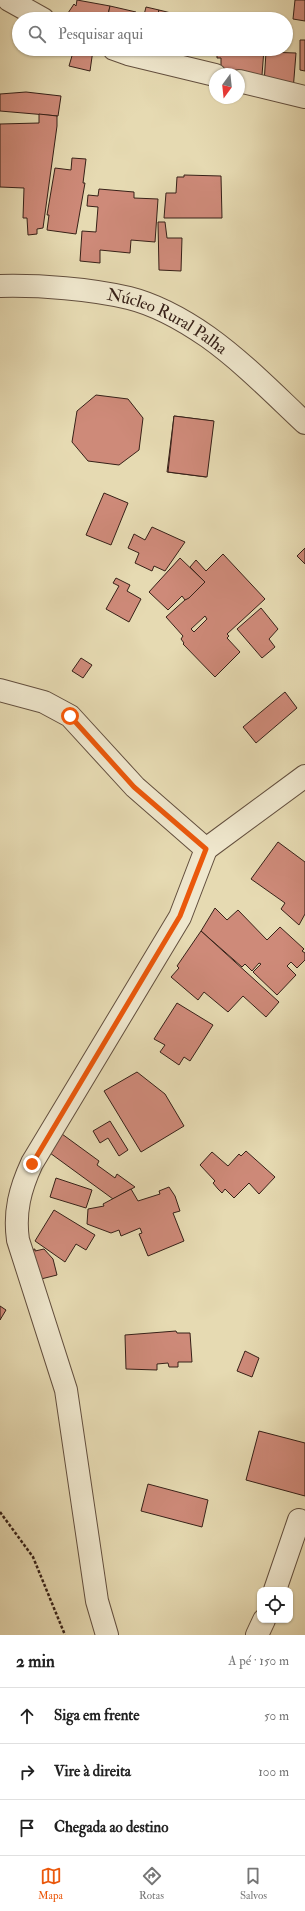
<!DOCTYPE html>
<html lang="pt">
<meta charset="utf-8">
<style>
:root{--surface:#fff;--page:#f2f2f2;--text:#222;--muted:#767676;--line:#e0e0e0;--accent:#ea580c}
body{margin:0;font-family:"IM FELL Double Pica",serif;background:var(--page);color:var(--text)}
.controls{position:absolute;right:12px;bottom:12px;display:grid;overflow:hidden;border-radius:8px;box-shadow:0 1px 3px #0004}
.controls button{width:36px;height:36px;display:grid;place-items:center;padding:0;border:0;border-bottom:1px solid var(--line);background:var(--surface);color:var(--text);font:20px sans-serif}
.compass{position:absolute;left:209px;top:68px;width:36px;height:36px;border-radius:50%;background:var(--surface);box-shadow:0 1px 3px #0004;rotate:195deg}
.stop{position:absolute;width:12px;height:12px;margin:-9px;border:3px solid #ea580c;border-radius:50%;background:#fff}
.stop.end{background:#ea580c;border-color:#fff;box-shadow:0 1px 4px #0008}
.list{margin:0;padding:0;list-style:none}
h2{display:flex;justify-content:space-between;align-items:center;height:52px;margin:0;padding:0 16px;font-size:17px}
h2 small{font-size:13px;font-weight:400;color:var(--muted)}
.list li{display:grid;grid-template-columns:26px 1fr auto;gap:12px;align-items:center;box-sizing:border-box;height:56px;padding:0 16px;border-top:1px solid var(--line)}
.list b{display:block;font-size:15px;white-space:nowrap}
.list em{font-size:13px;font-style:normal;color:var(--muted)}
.icon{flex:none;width:22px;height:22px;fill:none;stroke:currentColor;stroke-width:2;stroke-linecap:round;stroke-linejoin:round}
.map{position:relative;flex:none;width:305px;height:1635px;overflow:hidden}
.search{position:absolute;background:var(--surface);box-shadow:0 1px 3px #0004;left:12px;right:12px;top:12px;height:44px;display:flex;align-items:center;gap:10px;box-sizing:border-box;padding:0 14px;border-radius:22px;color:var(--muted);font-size:15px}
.sheet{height:220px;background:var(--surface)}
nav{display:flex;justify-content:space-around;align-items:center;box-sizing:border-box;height:56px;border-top:1px solid var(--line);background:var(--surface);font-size:11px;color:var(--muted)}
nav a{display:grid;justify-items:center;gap:2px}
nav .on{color:var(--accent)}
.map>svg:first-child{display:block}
.building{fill:#ce8a79;stroke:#372118;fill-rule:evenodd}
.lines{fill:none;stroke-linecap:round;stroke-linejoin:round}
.minor-casing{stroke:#634f3e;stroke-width:24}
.path{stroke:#372118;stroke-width:2.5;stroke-dasharray:3 2;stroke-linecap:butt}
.minor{stroke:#efe7cd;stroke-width:22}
.route{stroke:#ea580c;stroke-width:5}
.labels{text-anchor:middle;stroke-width:3;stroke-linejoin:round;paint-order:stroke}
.street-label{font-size:17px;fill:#372118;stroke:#efe7cd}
</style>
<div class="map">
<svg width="305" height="1635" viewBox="0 0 305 1635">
<rect width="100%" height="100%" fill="#e6dab2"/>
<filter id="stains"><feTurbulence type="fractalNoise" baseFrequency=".005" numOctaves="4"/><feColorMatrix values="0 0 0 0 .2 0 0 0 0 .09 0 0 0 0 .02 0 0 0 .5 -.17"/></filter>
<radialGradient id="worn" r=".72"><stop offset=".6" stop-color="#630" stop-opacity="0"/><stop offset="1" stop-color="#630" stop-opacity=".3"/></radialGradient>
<!-- building -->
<g class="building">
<polygon points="77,0 110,6 107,19 64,19 74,4 76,6"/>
<polygon points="295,0 305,0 305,21 293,19"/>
<polygon points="110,6 136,12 136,14 144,15 146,7 159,10 156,19 107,19"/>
<polygon points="159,10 171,13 170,19 156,19"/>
<polygon points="300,40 305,40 305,71 300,70"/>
<polygon points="74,49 93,50 90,71 69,66"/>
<polygon points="217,49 264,49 262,75 221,73 221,58 217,58"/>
<polygon points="266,52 296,53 293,91 264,84"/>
<polygon points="26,92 61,96 58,116 0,111 0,94"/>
<polygon points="39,114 57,116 57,126 43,228 37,229 37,234 28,235 27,218 23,218 24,188 0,187 0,124 39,123"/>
<polygon points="72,158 86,159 83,183 85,183 76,234 47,230 49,215 47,215 55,168 71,170"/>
<polygon points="184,175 221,176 222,218 164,218 166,193 176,193 177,177 184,177"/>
<polygon points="99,189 134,192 134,198 158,199 155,242 131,240 130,253 100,250 100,263 80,261 82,231 96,232 98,207 87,206 88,195 98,196"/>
<polygon points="158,222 165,222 167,238 182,238 181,271 159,270"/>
<polygon points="96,395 128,399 143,418 139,450 119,465 88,461 72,442 77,411"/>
<polygon points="174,416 213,421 206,477 167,472"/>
<polygon points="174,416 214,421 207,477 168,472"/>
<polygon points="104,493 128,503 111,545 86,535"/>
<polygon points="152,527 185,542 165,571 154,566 152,571 135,563 139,553 128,548 134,534 145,540"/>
<polygon points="305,548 305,564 297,556"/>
<path d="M223 554 265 599 227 634 229 636 227 638 240 652 215 677 183 644 184 643 181 639 183 636 166 617 205 582 190 567 196 560 206 571ZM205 616 207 619 194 632 191 629Z"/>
<polygon points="180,558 205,582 189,598 185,600 182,596 168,610 149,592"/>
<polygon points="116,578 130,585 127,591 141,599 129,622 106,609 119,586 113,583"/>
<polygon points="261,608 278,629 269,639 275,647 262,658 237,629"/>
<polygon points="81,658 92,665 83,678 72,671"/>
<polygon points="285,692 297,708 256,743 243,727"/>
<polygon points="278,842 305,862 305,914 299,925 281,909 285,903 251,879"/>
<polygon points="215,908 227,920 238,910 267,940 280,927 304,949 302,951 305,953 305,960 297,968 291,962 287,966 296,975 277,995 253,972 261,964 259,963 252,971 245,964 242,967 201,931"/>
<polygon points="201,931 279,1002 266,1017 243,996 228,1012 204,992 198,1000 171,977 179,968 177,966"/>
<polygon points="177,1003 213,1025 190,1061 184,1057 179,1065 160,1052 165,1045 154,1039"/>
<polygon points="137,1072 165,1094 184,1126 141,1152 104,1091"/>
<polygon points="110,1121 128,1150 119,1156 108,1138 100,1143 93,1131"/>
<polygon points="62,1134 99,1161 97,1165 115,1178 117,1174 135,1187 113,1199 50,1153"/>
<polygon points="246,1151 275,1177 259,1194 249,1183 234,1198 225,1189 222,1193 218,1189 213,1183 215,1181 200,1165 212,1152 228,1166 239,1154 241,1156"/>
<polygon points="56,1178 92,1190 86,1208 50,1197"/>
<polygon points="169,1187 175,1196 180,1211 173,1213 184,1241 148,1256 139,1234 142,1233 140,1228 121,1236 119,1230 111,1233 87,1224 88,1209 104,1206 103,1204 131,1189 138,1201 160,1194 159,1191"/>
<polygon points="54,1210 95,1235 86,1250 76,1244 65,1262 35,1241"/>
<polygon points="35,1249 35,1251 44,1249 53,1259 57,1275 41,1279 30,1250"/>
<polygon points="0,1306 6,1310 0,1320"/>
<polygon points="176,1331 177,1333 190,1333 192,1362 178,1362 178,1367 169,1367 168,1363 157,1364 157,1370 126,1369 125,1335"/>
<polygon points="245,1351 259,1358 252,1377 237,1371"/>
<polygon points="259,1431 305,1443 305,1496 246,1480"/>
<polygon points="148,1484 208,1500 202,1527 141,1511"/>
</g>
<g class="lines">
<!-- minor casing -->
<g class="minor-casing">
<g id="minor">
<polyline points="9,0 43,19"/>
<polyline points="114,49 128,54 215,75"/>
<polyline points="239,81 305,97"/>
<path id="s1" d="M0 286C40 285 91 289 129 298 157 305 185 321 208 337 243 362 274 394 305 423"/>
<polyline points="0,690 44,702 70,716 135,787 206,849"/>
<polyline points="206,849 305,776"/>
<polyline points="275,1590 299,1520"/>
<path d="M107 1635 97 1601 66 1390 18 1240C14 1212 20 1189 32 1163L180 917 206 849"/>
<polyline points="257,1635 264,1620"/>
</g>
</g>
<!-- path -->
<polyline class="path" points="0,1512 33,1557 65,1635"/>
<!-- minor -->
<use href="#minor" class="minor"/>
</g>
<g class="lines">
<!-- route -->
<polyline class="route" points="32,1164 180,916 206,849 134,787 70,716"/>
</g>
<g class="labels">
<!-- street labels -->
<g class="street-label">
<text dy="6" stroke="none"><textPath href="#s1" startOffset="174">Núcleo Rural Palha</textPath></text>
</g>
</g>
<rect width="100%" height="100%" filter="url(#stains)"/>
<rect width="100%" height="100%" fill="url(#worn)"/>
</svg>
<div class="controls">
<button><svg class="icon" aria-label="locate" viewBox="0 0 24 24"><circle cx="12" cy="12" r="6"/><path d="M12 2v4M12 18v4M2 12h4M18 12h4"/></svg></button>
</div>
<svg class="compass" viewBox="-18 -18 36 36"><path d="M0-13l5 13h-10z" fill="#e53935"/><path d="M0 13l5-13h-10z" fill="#767676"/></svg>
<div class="stop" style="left:70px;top:716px"></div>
<div class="stop end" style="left:32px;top:1164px"></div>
<div class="search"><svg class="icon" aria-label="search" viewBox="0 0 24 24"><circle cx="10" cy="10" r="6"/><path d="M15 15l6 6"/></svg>Pesquisar aqui</div>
</div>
<section class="sheet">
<h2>2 min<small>A pé · 150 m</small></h2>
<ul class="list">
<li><svg class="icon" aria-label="ahead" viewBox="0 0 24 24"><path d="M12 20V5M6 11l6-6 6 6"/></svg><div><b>Siga em frente</b></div><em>50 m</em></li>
<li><svg class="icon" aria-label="right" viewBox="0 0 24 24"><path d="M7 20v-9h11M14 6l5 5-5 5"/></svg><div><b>Vire à direita</b></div><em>100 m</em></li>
<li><svg class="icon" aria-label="arrive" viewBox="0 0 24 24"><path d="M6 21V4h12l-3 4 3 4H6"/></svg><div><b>Chegada ao destino</b></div></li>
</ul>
</section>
<nav>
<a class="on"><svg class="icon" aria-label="map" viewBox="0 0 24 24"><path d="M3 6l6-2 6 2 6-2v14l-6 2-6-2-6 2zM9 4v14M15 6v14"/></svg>Mapa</a>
<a><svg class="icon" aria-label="directions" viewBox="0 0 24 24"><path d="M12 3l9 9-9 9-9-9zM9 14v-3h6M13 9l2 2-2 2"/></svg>Rotas</a>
<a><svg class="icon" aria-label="saved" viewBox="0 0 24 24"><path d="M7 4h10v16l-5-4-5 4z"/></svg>Salvos</a>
</nav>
